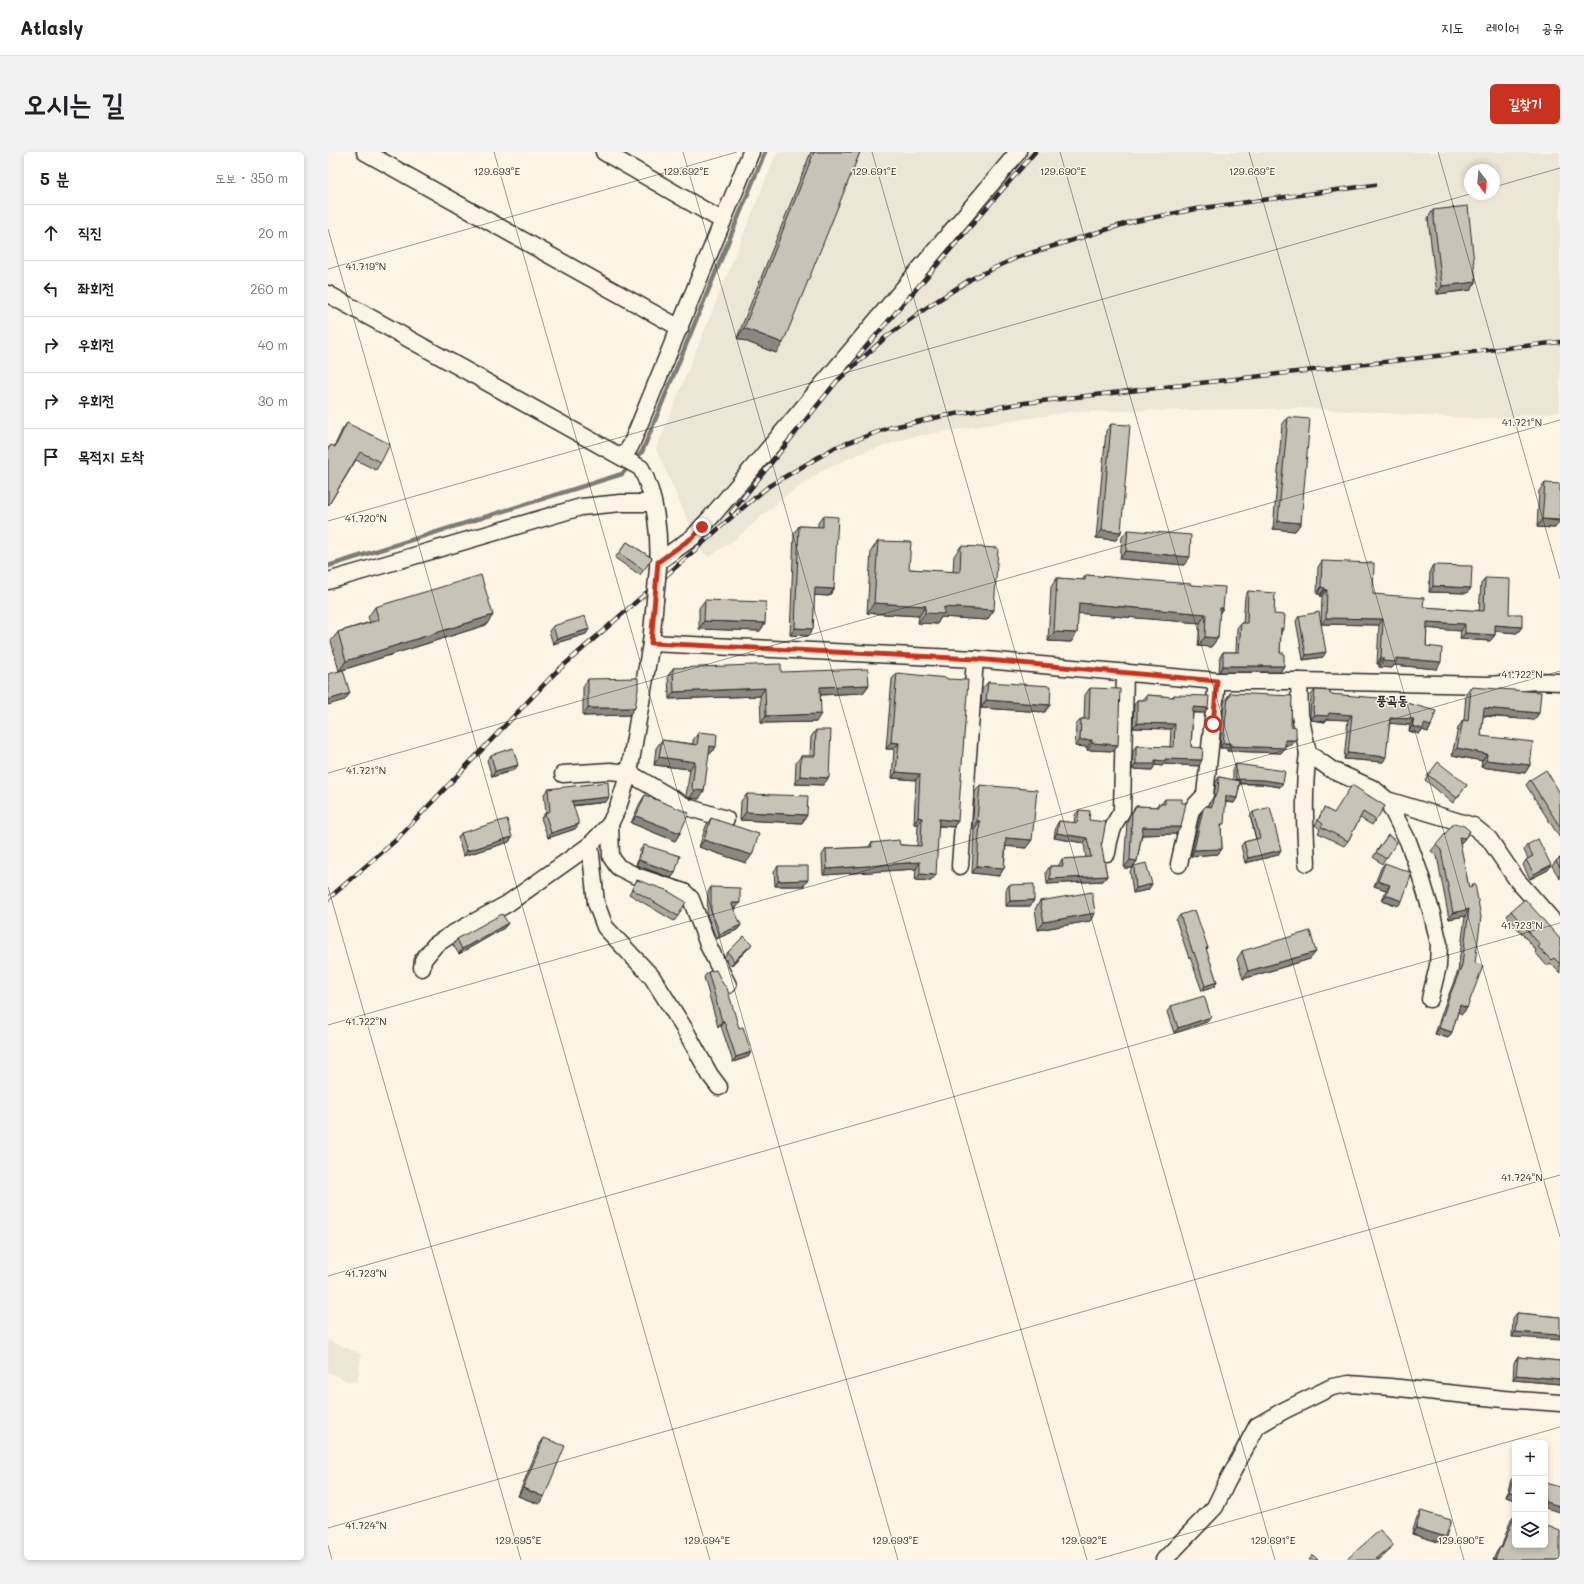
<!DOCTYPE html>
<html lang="ko">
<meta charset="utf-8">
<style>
:root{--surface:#fff;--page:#f2f2f2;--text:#202124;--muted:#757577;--line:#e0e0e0;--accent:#c8321e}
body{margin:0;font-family:Mali,"Poor Story",sans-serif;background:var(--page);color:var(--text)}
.controls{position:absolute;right:12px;bottom:12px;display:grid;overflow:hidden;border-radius:6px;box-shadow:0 2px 6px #0003}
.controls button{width:36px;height:36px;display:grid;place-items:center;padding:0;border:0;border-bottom:1px solid var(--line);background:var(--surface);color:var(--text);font:20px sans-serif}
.compass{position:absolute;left:1136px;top:12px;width:36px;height:36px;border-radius:50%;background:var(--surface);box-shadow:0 2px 6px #0003;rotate:164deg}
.stop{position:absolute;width:12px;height:12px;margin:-9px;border:3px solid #c8321e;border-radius:50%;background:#fff}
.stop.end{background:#c8321e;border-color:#fff;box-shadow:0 1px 4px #0008}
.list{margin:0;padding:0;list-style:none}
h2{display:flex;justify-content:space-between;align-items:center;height:52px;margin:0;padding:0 16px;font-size:17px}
h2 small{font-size:13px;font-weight:400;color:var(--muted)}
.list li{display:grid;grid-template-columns:26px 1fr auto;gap:12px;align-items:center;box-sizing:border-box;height:56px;padding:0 16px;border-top:1px solid var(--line)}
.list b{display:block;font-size:15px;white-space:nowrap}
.list em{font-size:13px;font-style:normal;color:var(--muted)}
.icon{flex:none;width:22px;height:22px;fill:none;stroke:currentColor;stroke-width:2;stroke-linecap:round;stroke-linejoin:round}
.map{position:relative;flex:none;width:1232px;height:1408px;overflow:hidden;border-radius:6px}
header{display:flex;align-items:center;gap:24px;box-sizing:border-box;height:56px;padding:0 20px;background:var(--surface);border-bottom:1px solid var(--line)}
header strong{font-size:19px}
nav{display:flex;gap:22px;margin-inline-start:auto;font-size:14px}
.intro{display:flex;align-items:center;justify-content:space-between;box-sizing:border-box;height:96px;padding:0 24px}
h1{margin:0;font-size:28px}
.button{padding:10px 18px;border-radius:6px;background:var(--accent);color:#fff;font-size:14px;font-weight:700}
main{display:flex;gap:24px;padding:0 24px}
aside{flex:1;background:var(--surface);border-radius:6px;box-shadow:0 2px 6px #0003}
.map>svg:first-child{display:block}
.built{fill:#ece6d7;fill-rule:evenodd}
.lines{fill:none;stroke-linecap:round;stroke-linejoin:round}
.stream{stroke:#7d7b74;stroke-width:4.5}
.minor-casing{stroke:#2b2b2b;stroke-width:19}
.minor{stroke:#fcf5e5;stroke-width:16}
.rail-casing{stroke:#2b2b2b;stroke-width:4.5}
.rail{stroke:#fcf5e5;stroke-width:3;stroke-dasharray:9;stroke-linecap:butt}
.minor-bridge-casing{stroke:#2b2b2b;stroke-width:19;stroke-linecap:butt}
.minor-bridge{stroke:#fcf5e5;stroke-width:16}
.wall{fill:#aca89d;stroke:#2b2b2b}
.shaded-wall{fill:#8c8880;stroke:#2b2b2b}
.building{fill:#c8c3b7;stroke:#2b2b2b}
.route{stroke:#c8321e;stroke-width:5}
.ticks{fill:none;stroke:#2b2b2b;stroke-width:1;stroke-opacity:0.45}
.labels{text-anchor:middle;stroke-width:3;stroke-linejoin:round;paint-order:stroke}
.quarter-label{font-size:13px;font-weight:bold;fill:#2b2b2b;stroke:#fcf5e5}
.ticks-label{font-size:10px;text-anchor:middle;fill:#2b2b2b;stroke:#fcf5e5;stroke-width:3;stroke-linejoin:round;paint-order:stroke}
</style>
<header>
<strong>Atlasly</strong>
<nav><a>지도</a><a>레이어</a><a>공유</a></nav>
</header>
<div class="intro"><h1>오시는 길</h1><a class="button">길찾기</a></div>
<main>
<aside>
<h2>5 분<small>도보 · 350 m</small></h2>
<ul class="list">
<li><svg class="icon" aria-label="ahead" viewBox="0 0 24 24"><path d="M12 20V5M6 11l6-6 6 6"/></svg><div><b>직진</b></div><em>20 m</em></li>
<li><svg class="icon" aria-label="left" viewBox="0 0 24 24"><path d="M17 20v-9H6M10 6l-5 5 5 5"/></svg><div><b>좌회전</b></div><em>260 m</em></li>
<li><svg class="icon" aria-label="right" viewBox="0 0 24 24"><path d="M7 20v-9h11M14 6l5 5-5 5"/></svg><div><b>우회전</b></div><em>40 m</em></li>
<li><svg class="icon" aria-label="right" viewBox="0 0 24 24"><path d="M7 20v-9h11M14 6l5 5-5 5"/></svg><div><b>우회전</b></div><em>30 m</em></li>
<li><svg class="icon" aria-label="arrive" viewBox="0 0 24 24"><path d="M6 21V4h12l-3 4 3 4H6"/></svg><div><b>목적지 도착</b></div></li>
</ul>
</aside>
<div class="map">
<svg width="1232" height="1408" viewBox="0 0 1232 1408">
<rect width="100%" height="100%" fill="#fcf5e5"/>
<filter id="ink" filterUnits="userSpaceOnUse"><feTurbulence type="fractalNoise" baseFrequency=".025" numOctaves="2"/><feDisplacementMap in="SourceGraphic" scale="8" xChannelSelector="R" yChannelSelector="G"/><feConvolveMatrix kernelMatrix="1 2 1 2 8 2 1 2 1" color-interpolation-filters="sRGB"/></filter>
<g filter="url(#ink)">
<!-- built -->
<g class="built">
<path d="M449 0H1232V260L1156 267 971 256 740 260 583 285 531 302 492 320 451 349 410 385 381 405 374 400 328 297ZM1142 18H1166V42H1142Z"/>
<polygon points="0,1188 33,1202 29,1230 19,1229 0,1220"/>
</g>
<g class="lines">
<!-- stream -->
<polyline class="stream" points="0,414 294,322 314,300 437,0"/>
<!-- minor casing -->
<g class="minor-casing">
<g id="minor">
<polyline points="37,0 352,176"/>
<polyline points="276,0 395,69"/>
<path d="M0 142 313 316C328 345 332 383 330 416"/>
<polyline points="295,306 303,293 423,0"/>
<polyline points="330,410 365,385 384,364 690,0"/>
<polyline points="0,429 253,355 293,351 325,351"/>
<polyline points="327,448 323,491 301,621 290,655 282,672 283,705 290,715 308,724 356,740 363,747 381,795 400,833"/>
<polyline points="323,491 647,507 889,529 971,529 1161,533 1209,529 1232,530"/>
<polyline points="971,529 972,563 980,601 1004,618 1046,637 1059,648 1145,674 1161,687 1189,728 1232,777"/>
<polyline points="235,622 282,619 301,621 359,655 398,667"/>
<polyline points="1059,648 1080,689 1092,722 1104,762 1111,792 1110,814 1102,847"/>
<polyline points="262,693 268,751 277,775 324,825 356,876 382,923 391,935"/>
<path d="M779 701C781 685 785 672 794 659L797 520"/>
<path d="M979 711C977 673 975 639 980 601"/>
<polyline points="851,712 863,658 877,643 889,529"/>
<polyline points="632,714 647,507"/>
<polyline points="94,816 95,808 107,793 124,782 179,752 262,693 282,672"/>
<polyline points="836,1408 887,1355 899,1330 929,1274 955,1259 1004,1235 1021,1232 1062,1235 1176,1247 1232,1251"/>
</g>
</g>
<!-- minor -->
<use href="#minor" class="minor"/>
<!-- rail casing -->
<g class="rail-casing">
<g id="rail">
<polyline points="530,204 707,0"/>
<polyline points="403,361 509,229 558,185 601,154 643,127 690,105 803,70 868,57 1046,33"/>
<polyline points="0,747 68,688 227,521 358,406 399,369 441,334 508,295 561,276 615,264 696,251 1232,190"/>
</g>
</g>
<!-- rail -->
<use href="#rail" class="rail"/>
<!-- minor-bridge casing -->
<g class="minor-bridge-casing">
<polyline id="minor-bridge" points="327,448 330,416"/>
</g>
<!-- minor-bridge -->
<use href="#minor-bridge" class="minor-bridge"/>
</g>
<!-- wall -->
<g class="wall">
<polygon points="483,0 532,0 448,201 409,186"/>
<polygon points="1105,58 1148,130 1143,138 1109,142 1100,66"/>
<polygon points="960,265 973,371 967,379 945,377 954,273"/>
<polygon points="19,271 53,310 48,318 28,308 0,354 0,296 3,293 6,295 14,278"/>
<polygon points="783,272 793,380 788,388 768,386 778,279"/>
<polygon points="1217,331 1227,376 1209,375 1211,339"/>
<polygon points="495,364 506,437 501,444 486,443 485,477 480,484 462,483 466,381 471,374 490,375 490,371"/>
<polygon points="800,378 856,413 792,407 794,385"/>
<polygon points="550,389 581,417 625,420 626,404 633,394 666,458 659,468 613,465 609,472 590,471 591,464 539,461 543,399"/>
<polygon points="299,390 324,406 312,423 287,406"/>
<polygon points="994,409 1045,442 1095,455 1151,459 1153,432 1157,426 1181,462 1194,475 1189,481 1167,479 1167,483 1162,489 1132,487 1133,479 1099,476 1098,494 1109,517 1066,513 1064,516 1051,515 1051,512 1049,512 1051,473 993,472 994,444 992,444 993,442 989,442 990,415"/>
<polygon points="1105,413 1143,436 1139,441 1101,440 1102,418"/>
<polygon points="758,423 863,433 895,456 891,462 890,486 883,495 870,494 872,471 750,461 749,481 743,490 720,489 723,435 729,426 754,428"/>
<polygon points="920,439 946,462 953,481 952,501 956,514 952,520 891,520 892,505 895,500 908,500 909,476 913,471 915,471 917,445"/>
<polygon points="377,448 437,471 432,479 371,477 371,456"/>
<polygon points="47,455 165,463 158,473 11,519 3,489 10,480 42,470 40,465"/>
<polygon points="971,464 995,505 975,508 968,469"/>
<polygon points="225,474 261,477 258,482 225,492 221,479"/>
<polygon points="345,516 541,533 535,541 493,543 488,570 433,571 432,544 341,547 340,524"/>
<polygon points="569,521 630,669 625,675 611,674 603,729 587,728 588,717 495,723 494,703 498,697 541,695 543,691 589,694 590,672 586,672 588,628 564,626 566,597 558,597 564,527"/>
<polygon points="260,527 301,563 255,564 255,535"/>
<polygon points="660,530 717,560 653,556 654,537"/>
<polygon points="1143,535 1211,561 1206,568 1155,564 1153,584 1202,613 1197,621 1153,615 1154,609 1124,603 1130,576 1135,568 1136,568 1138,542"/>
<polygon points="762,536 786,599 759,598 759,595 747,594 748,573 753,567 756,567 757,543"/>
<polygon points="987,538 1002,542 1075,550 1103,574 1100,580 1094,578 1091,582 1081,579 1082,573 1062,571 1055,610 1016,607 1020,568 999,567 997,570 983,568 982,564 983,543"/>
<polygon points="902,541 963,574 968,588 964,593 957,593 957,596 953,601 899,599 899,596 892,596 896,550"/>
<polygon points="819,543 845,545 846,543 880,556 876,561 865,561 863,595 871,614 835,612 834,614 827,613 824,618 804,617 805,599 808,594 842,595 843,577 805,576 806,553 809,548 815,548"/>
<polygon points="488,578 495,633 467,632 468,611 473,604 482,604 483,585"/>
<polygon points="371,580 388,595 382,602 381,602 371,647 362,646 358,644 362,617 326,613 328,596 334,588 365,592 365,588"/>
<polygon points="163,603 190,613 186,618 164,625 159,608"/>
<polygon points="908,612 952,635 933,632 912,632 909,646 906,651 898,650 893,676 894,697 890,702 863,704 872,663 875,657 881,655 881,652 886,644 888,630 891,625 905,628 905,616"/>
<polygon points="1100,623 1139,633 1125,651 1097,628"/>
<polygon points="1202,628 1232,641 1232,686 1198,633"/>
<polygon points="652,633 698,696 678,694 676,716 671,724 644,721 646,677 644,676 647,640"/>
<polygon points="220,637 278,650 245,654 247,677 220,686 213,666 217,661 218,661 216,642"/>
<polygon points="419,642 479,663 474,671 412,668 413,649"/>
<polygon points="317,643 352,681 347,689 303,671 312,651"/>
<polygon points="837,647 848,682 814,683 809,709 804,716 796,716 799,669 803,661 808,654 828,655 830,652 833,652"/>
<polygon points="1057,654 1044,673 1032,666 1020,689 1016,694 990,681 992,677 987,673 993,662 996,656 1005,661"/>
<polygon points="751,658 761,668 774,691 773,693 779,724 775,729 719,732 718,720 722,714 731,714 731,713 734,707 758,706 756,691 726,686 728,674 731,669 746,671 747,663"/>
<polygon points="925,660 950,703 917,711 913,694 916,690 928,687 922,664"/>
<polygon points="383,666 418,711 371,695 378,674"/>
<polygon points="133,681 184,685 181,690 135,704 130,686"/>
<polygon points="1060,683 1069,690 1054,712 1045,705"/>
<polygon points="1138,685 1132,692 1141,736 1142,735 1144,732 1139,856 1134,862 1130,860 1124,880 1120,886 1107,882 1116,855 1130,819 1137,764 1121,767 1109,704 1103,699 1108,693"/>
<polygon points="316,693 347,721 343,726 308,713 312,698"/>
<polygon points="1199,693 1223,713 1220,718 1202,727 1195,713 1198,708 1200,707 1196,698"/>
<polygon points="1232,706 1232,727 1224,714 1228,709"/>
<polygon points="1057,711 1070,754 1054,749 1058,738 1046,734 1053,716"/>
<polygon points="450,714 476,734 447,734 446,719"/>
<polygon points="806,714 824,732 820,738 805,741 802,719"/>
<polygon points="309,728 350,764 346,769 301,742"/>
<polygon points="681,733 706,748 702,754 678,754 678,738"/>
<polygon points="383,735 412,751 408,756 405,756 413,773 409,778 388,787 379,763 380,740"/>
<polygon points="712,749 767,761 762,769 710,778 707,757"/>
<polygon points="1183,759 1232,787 1232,821 1222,811 1219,814 1207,800 1208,798 1179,764"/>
<polygon points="852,763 880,796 878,798 889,830 886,835 874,839 862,805 861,806 848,768"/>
<polygon points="180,771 176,776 131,802 125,793 129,787"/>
<polygon points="420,797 403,814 396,805 400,800"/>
<polygon points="914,799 982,807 915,827 909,807"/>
<polygon points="380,820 423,900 420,905 405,910 393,874 390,875 376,825"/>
<polygon points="843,854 879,870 846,881 839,860"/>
<polygon points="1189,1161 1232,1165 1184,1185 1185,1166"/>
<polygon points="1190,1205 1232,1209 1232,1232 1185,1228 1186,1211"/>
<polygon points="216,1286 216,1345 211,1352 190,1344 211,1293"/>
<polygon points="1187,1323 1187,1348 1178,1345 1183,1328"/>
<polygon points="1093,1359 1114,1391 1084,1382 1089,1365"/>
<polygon points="1187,1362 1232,1408 1165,1408 1168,1401 1172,1395 1173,1396 1183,1367"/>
</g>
<!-- shaded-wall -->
<g class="shaded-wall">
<polygon points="1148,130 1143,138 1109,142 1114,134"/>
<polygon points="416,176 455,191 448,201 409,186"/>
<polygon points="1214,367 1232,369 1227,376 1209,375"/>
<polygon points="950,369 973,371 967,379 945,377"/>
<polygon points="774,378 793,380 788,388 768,386"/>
<polygon points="798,399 862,405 856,413 792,407"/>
<polygon points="1105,434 1143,436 1139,441 1101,440"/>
<polygon points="993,435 997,436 993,442 989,442"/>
<polygon points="487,436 506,437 501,444 482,443"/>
<polygon points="997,438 999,438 994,444 992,444"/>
<polygon points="546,451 598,454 591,464 539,461"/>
<polygon points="751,451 878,462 872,471 745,461"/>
<polygon points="616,455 666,458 659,468 613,465 609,472 590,471 597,461"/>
<polygon points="892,456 895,456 889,465"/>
<polygon points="165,463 158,473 11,519 18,509"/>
<polygon points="998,466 1055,467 1051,473 993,472"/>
<polygon points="376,469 437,471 432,479 371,477"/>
<polygon points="1099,470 1137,472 1133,479 1095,476"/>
<polygon points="1167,473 1194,475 1189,481 1163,479"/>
<polygon points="467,476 485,477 480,484 462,483"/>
<polygon points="953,476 956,476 952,482"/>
<polygon points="261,477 258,482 225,492 229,487"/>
<polygon points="726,480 749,481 743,490 720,489"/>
<polygon points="1137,481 1167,483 1162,489 1132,487"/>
<polygon points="877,485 890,486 883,495 870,494"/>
<polygon points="998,500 995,505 975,508 978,503"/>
<polygon points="1053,505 1055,506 1051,512 1049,512"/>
<polygon points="1068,506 1113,510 1109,517 1066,513 1064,516 1051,515 1055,509"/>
<polygon points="895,514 956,514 952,520 891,520"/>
<polygon points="541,533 535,541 487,543 492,535"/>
<polygon points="437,536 432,544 341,547 346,540"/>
<polygon points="22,541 17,548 0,553 0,548"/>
<polygon points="658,548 722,553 717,560 653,556"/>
<polygon points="865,555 880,556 876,561 861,560"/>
<polygon points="260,556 307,556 301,563 255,564"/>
<polygon points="1156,556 1211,561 1206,568 1150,563"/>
<polygon points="1001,561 1024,563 1020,568 999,567 997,570 983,568 986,563"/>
<polygon points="493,562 488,570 433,571 438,564"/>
<polygon points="1062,566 1086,567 1082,573 1058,571"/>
<polygon points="809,571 847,572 843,577 805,576"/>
<polygon points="1096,572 1103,574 1100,580 1094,578 1091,582 1081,579 1084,574"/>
<polygon points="752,588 764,588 759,595 747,594"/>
<polygon points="957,588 968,588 964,593 953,593"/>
<polygon points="563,590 571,591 566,597 558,597"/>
<polygon points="764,591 790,593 786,599 759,598"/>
<polygon points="895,591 903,591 899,596 892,596"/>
<polygon points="382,594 388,595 382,602 377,602"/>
<polygon points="903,594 957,596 953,601 899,599"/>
<polygon points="1129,596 1159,602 1154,609 1124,603"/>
<polygon points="1020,601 1058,605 1055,610 1016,607"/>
<polygon points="331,605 367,610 362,617 326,613"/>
<polygon points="837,607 874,608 871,614 835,612 834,614 827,613 824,618 804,617 808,612"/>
<polygon points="1158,608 1202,613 1197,621 1153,615"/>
<polygon points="190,613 186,618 164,625 167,619"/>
<polygon points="568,620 592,622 588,628 564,626"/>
<polygon points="472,624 501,626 495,633 467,632"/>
<polygon points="908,627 936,628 955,631 952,635 933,632 905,631"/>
<polygon points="367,638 376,639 371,647 362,646"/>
<polygon points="898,644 909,646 906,651 894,649"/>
<polygon points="281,645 278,650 240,654 244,649"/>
<polygon points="418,660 479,663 474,671 412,668"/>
<polygon points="308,664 352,681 347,689 303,671"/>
<polygon points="590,665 594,666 590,672 586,672"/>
<polygon points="611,667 630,669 625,675 606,673"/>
<polygon points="649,669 652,669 646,677 644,676"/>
<polygon points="251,672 247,677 220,686 223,681"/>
<polygon points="815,675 853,675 848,682 810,683"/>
<polygon points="1142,679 1138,685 1132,692 1131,685"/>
<polygon points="729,681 759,686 756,691 726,686"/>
<polygon points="184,685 181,690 135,704 139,699"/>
<polygon points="678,686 704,688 698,696 673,694"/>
<polygon points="376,688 424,703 418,711 371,695"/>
<polygon points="894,697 890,702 863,704 866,698"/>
<polygon points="953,698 950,703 917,711 920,706"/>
<polygon points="311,708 347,721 343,726 308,713"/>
<polygon points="802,708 809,709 804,716 796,716"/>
<polygon points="592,710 588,717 495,723 499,717"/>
<polygon points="1223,713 1220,718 1202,727 1206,722"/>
<polygon points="649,714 676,716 671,724 644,721"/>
<polygon points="592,722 608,723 603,729 587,728"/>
<polygon points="779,724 775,729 719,732 722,727"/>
<polygon points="480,728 476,734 447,734 450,729"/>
<polygon points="1050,729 1062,733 1058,738 1046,734"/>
<polygon points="824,732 820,738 805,741 808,736"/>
<polygon points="1058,743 1074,749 1070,754 1054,749"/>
<polygon points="706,748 702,754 678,754 682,749"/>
<polygon points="403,751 412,751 408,756 400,756"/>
<polygon points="1141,757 1137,764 1121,767 1125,761"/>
<polygon points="767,761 762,769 710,778 716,770"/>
<polygon points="180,771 176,776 131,802 134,797"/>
<polygon points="413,773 409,778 388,787 392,782"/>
<polygon points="424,792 420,797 403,814 406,809"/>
<polygon points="988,800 982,807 915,827 920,819"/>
<polygon points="889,830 886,835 874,839 877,834"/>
<polygon points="1132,853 1139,856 1134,862 1128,859"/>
<polygon points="883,865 879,870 846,881 850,876"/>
<polygon points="394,869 396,869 393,874 390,875"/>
<polygon points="1111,876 1124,880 1120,886 1107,882"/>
<polygon points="423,900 420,905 405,910 408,905"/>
<polygon points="1187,1180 1232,1183 1232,1188 1184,1185"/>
<polygon points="1188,1223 1232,1227 1232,1232 1185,1228"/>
<polygon points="195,1336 216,1345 211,1352 190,1344"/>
<polygon points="1181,1340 1187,1341 1187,1348 1178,1345"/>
<polygon points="1217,1350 1232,1354 1232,1360 1217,1356"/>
<polygon points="1088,1376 1118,1385 1114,1391 1084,1382"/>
<polygon points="1065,1393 1060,1400 1051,1408 1047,1408"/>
</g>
<!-- building -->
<g class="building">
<polygon points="486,0 532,0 455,191 416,176"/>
<polygon points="1140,54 1148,130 1114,134 1105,58"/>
<polygon points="960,265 982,267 973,371 950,369"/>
<polygon points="19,271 62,292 53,310 32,300 0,354 0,297 3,293 7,295"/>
<polygon points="783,272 802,273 793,380 774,378"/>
<polygon points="1217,331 1232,332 1232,368 1214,367"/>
<polygon points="495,364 510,365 506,437 487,436 485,477 467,476 471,374 495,375"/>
<polygon points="800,378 863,383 862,405 798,399"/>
<polygon points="550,389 583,390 581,417 632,420 633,394 670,396 666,458 616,455 616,462 597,461 598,454 546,451"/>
<polygon points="299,390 324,406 316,418 291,401"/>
<polygon points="994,409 1046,411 1045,442 1096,446 1095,455 1156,459 1157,426 1182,427 1181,462 1194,462 1194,475 1167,473 1167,483 1137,481 1137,472 1099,470 1098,494 1114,496 1113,510 1068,506 1068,510 1055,509 1055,506 1053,505 1055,467 998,466 999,438 997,438 997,436 993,435"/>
<polygon points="1105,413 1144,414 1143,436 1105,434"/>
<polygon points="153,423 165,463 18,509 10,480 51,468 47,455"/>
<polygon points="758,423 863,432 863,433 897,435 895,456 892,456 890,486 877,485 878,462 751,451 749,481 726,480 729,426 757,428"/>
<polygon points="920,439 947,441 946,462 957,463 956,476 953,476 952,501 956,501 956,514 895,514 895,500 911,500 913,471 919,471"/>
<polygon points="377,448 438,450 437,471 376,469"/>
<polygon points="991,460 998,500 978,503 971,464"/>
<polygon points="257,464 261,477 229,487 225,474"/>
<polygon points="453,512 453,520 540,517 541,533 492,535 493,562 438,564 437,536 346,540 345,516"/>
<polygon points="15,518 22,541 0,548 0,522"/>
<polygon points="569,521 619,526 619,527 640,528 630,669 611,667 608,723 592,722 592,710 499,717 498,697 544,695 543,691 571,688 572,693 593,694 594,666 590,665 592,622 568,620 571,591 563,590"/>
<polygon points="310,526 310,538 307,556 260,556 260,527"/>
<polygon points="660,530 723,534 722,553 658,548"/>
<polygon points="1143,535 1213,540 1211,561 1156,556 1153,584 1205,590 1202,613 1158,608 1159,602 1129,596 1135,568 1140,569"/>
<polygon points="762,536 792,537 790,593 764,591 764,588 752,588 753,567 761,567"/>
<polygon points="987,538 1002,539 1002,542 1075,548 1075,550 1108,559 1103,574 1096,572 1095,577 1084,574 1086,567 1062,566 1058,605 1020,601 1024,563 1001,561 1000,564 986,563 985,558"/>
<polygon points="902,541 964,544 963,574 968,575 968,588 957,588 957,596 903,594 903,591 895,591 900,545 902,545"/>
<polygon points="819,543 846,545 846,543 881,544 880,556 865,555 863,595 875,596 874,608 837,607 837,609 827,608 827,612 808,612 808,594 846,595 847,572 809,571 809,548 819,548"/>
<polygon points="488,578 503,578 501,626 472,624 473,604 487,604"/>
<polygon points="371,580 389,582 388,595 382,594 376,639 367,638 364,636 367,610 331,605 334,588 369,593"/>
<polygon points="185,596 190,613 167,619 163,603"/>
<polygon points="1110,610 1139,633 1129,646 1100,623"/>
<polygon points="908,612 957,619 955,631 936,628 908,627"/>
<polygon points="1218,618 1232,641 1232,675 1202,628"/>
<polygon points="891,625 912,629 909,646 898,644 896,672 893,672 894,697 866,698 875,657 878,654 884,655 885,647 890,639"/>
<polygon points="280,630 281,645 244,649 251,672 223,681 217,661 222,659 220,637"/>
<polygon points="652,633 709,638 704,688 678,686 676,716 649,714 652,669 649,669"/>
<polygon points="1024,633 1057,654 1048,668 1035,660 1020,689 993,675 995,672 990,668 996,656 1006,661"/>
<polygon points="419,642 480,644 479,663 418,660"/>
<polygon points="317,643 361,661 352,681 308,664"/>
<polygon points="837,647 854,647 854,651 858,651 853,675 815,675 809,709 802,708 804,661 808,654 830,655 830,652 837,652"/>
<polygon points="942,655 953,698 920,706 916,690 932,686 925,660"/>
<polygon points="751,658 762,659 761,668 778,670 774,691 773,691 779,724 722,727 722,714 735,714 734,707 763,705 759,686 729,681 731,669 749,671"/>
<polygon points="383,666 431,682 424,703 376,688"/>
<polygon points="179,667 184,685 139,699 133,681"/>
<polygon points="1126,671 1136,674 1142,679 1137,686 1131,685 1141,736 1144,735 1144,732 1147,732 1153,765 1147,811 1155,814 1139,856 1132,853 1124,880 1111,876 1120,848 1134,813 1141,757 1125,761 1113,698 1108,693"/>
<polygon points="1060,683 1069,690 1058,707 1048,700"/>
<polygon points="1210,687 1223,713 1206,722 1198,708 1205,704 1199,693"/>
<polygon points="316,693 352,704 347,721 311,708"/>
<polygon points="1232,706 1232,715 1228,709"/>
<polygon points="818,711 824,732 808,736 806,714"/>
<polygon points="1057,711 1084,721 1074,749 1058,743 1062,733 1050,729"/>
<polygon points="450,714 480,714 480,728 450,729"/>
<polygon points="309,728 338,738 358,750 350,764 304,737"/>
<polygon points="706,732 706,748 682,749 681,733"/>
<polygon points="383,735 412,736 412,751 403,751 413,773 392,782 383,758"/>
<polygon points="764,740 767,761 716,770 712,749"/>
<polygon points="1197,747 1232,787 1232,812 1226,806 1223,808 1210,795 1212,793 1183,759"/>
<polygon points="867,758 880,796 878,796 889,830 877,834 866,800 865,801 852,763"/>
<polygon points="174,762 180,771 134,797 129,787"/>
<polygon points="982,779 988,800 920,819 914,799"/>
<polygon points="416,784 424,792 406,809 400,800"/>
<polygon points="388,818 395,832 399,836 411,876 415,875 423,900 408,905 396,869 394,869 380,820"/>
<polygon points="876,844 883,865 850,876 843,854"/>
<polygon points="1189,1161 1232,1165 1232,1183 1187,1180"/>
<polygon points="1190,1205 1232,1209 1232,1227 1188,1223"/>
<polygon points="216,1286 237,1294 216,1345 195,1336"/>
<polygon points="1187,1323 1187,1341 1181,1340"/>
<polygon points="1217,1331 1232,1335 1232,1354 1217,1350"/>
<polygon points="1093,1359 1123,1368 1118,1385 1088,1376"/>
<polygon points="1187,1362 1187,1393 1217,1393 1217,1373 1232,1379 1232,1408 1167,1408 1172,1395 1174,1396"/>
<polygon points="1052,1378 1065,1393 1047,1408 1018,1408"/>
<polygon points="985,1403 990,1408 981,1408"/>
</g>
</g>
<g class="lines" filter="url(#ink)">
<!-- route -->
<polyline class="route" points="374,375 365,385 330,410 323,491 647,507 889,529 885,572"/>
</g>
<!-- ticks -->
<path class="ticks" d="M166 0 570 1408M355 0 759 1408M544 0 947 1408M732 0 1136 1408M921 0 1232 1085M1110 0 1232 427M1166 35 1232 16M0 77 382 1408M0 117 409 0M0 369 1142 42M0 621 1232 268M0 735 193 1408M0 873 1232 519M0 1124 1232 771M0 1376 1232 1023M0 1393 4 1408M767 1408 1232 1275"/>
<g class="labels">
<!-- quarter labels -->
<g class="quarter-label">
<text x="1064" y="553">풍곡동</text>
</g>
</g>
<g class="ticks-label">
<text x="169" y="23">129.693°E</text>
<text x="358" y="23">129.692°E</text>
<text x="546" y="23">129.691°E</text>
<text x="735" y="23">129.690°E</text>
<text x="924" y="23">129.689°E</text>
<text x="38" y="118">41.719°N</text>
<text x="1194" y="274">41.721°N</text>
<text x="38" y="370">41.720°N</text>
<text x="1194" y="526">41.722°N</text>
<text x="38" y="622">41.721°N</text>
<text x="1194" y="777">41.723°N</text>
<text x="38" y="873">41.722°N</text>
<text x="1194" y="1029">41.724°N</text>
<text x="38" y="1125">41.723°N</text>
<text x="38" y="1377">41.724°N</text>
<text x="190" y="1392">129.695°E</text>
<text x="379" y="1392">129.694°E</text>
<text x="567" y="1392">129.693°E</text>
<text x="756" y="1392">129.692°E</text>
<text x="945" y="1392">129.691°E</text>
<text x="1133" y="1392">129.690°E</text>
</g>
</svg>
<div class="controls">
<button>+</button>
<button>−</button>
<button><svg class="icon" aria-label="layers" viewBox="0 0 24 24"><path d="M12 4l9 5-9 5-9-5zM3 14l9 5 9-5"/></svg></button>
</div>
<svg class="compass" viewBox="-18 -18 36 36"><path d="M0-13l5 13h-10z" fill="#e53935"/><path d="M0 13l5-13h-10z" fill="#757577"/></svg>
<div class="stop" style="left:885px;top:572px"></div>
<div class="stop end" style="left:374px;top:375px"></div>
</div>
</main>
